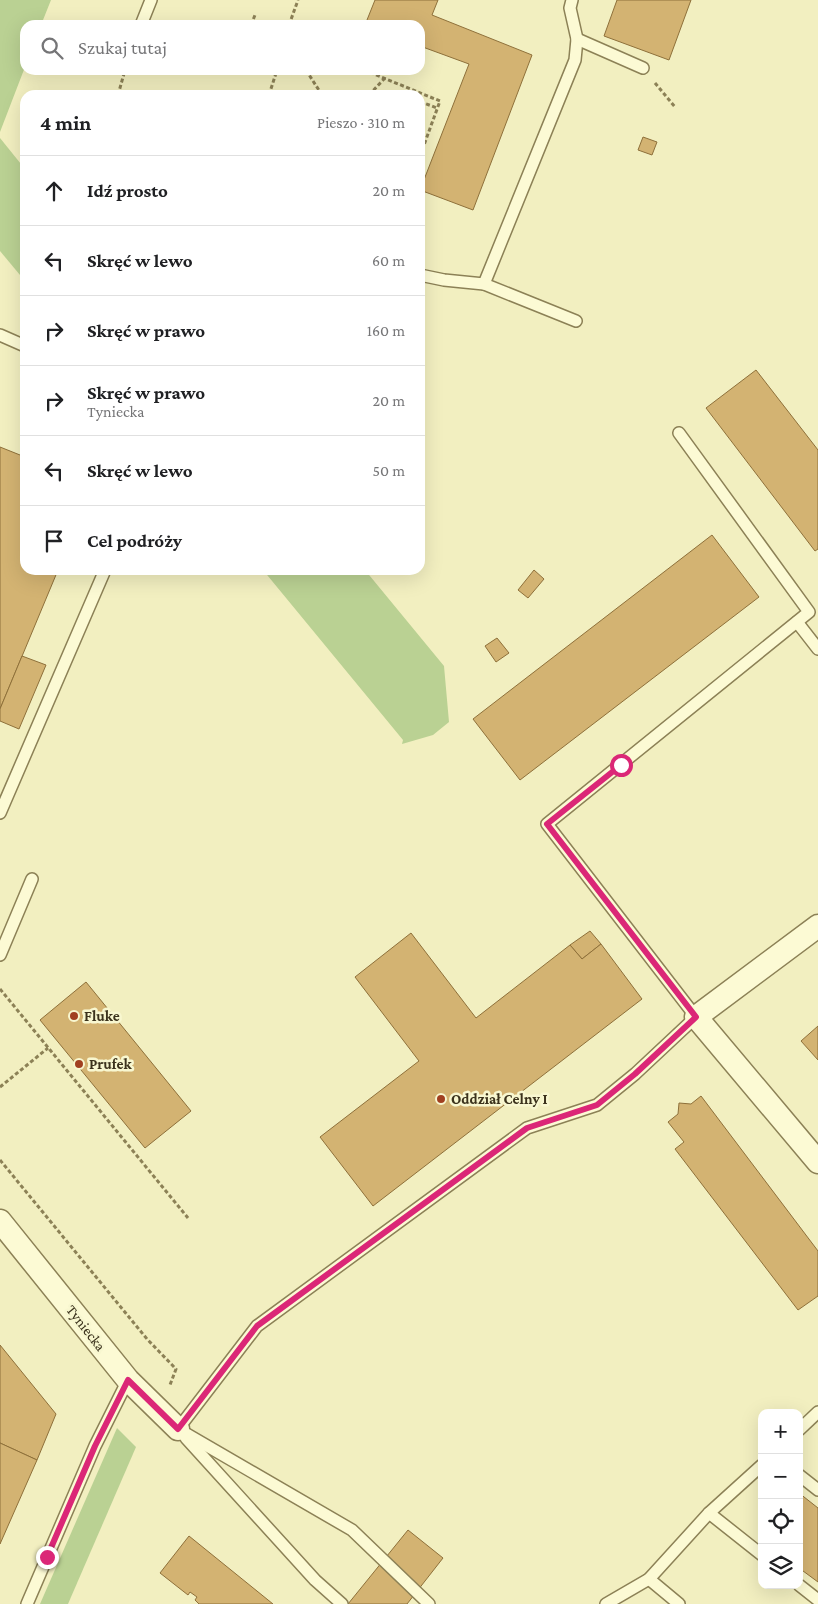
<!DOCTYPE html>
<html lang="pl">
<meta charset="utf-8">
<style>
:root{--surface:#fff;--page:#f6f6f6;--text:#202124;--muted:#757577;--line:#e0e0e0}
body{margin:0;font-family:"Crimson Pro",serif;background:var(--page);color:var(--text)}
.controls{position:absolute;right:15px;bottom:15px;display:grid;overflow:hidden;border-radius:10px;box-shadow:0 5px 20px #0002}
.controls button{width:45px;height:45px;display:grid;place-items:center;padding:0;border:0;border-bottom:1px solid var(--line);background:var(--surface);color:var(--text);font:25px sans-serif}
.stop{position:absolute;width:15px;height:15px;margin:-11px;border:4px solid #db2777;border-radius:50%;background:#fff}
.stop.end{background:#db2777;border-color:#fff;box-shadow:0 1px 5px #0008}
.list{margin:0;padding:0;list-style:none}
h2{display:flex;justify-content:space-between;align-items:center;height:65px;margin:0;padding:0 20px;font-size:21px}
h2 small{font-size:16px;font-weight:400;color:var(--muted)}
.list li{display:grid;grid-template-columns:32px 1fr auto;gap:15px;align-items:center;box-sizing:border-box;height:70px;padding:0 20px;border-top:1px solid var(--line)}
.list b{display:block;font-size:19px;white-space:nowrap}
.list p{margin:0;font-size:16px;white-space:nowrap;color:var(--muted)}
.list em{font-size:16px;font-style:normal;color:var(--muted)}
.icon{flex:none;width:28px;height:28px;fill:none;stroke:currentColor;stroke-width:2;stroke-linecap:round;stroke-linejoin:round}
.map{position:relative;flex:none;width:818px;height:1604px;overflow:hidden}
.search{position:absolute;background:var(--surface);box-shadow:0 5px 20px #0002;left:20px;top:20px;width:405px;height:55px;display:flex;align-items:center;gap:12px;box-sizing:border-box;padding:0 18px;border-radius:15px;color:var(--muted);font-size:19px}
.panel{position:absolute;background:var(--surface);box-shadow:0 5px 20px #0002;left:20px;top:90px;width:405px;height:485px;border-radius:15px}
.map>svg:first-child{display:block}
.green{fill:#bad193}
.building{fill:#d3b372;stroke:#8e703a}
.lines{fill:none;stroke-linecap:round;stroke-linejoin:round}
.lane-casing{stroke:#8c8156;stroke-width:14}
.street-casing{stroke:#8c8156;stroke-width:25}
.path{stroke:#8c8156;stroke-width:3;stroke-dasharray:4 2.5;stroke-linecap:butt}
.lane{stroke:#fcfad4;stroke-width:11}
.street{stroke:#fcfad4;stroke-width:22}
.route{stroke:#db2777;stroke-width:6}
.poi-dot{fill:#a14020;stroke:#f8f7d0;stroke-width:2}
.labels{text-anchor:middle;stroke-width:5;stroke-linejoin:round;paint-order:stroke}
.poi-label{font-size:15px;font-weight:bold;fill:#3b321c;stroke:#f8f7d0;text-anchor:start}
.street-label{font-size:15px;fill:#3b321c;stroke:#f8f7d0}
</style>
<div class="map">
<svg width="818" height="1604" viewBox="0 0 818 1604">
<rect width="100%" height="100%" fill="#f2efc0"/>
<!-- green -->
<g class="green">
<polygon points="0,0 51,0 41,25 25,25 25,67 0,132"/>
<polygon points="0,138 25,169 25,281 0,251"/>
<polygon points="263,570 365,570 444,666 449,722 433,735 402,744 403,740"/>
<polygon points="117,1428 136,1447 68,1604 40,1604"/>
</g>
<!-- building -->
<g class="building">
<polygon points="375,0 438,0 432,15 532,55 473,210 420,190 469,64 420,46 420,25 365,25"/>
<polygon points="617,0 691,0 669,60 604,36"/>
<polygon points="643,137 657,142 652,155 638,150"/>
<polygon points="756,370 818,450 818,549 815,551 706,408"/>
<polygon points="0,447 25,457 25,570 58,570 0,709"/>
<polygon points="712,535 759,597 520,780 473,719"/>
<polygon points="534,570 544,579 528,598 518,590"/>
<polygon points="497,638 509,653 496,662 485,646"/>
<polygon points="22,656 46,665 19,729 0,721 0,709"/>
<polygon points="590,931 601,944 582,959 570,945"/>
<polygon points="411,933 476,1018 570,945 582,959 601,944 642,999 373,1206 320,1137 419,1061 355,977"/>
<polygon points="86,982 191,1111 145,1148 40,1020"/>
<polygon points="818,1026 818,1060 801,1041"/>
<polygon points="701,1096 818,1251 818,1296 798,1310 675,1149 684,1142 668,1122 678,1114 679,1103 691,1104"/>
<polygon points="0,1345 56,1414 37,1460 0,1443"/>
<polygon points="0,1443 37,1460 0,1544"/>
<polygon points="799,1493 818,1508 818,1582 799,1568"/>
<polygon points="408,1530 443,1558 407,1604 348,1604"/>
<polygon points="189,1536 273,1604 199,1604 195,1600 197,1597 190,1592 188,1595 160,1573"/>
</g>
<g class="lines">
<!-- lane casing -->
<g class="lane-casing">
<g id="lane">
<polyline points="141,25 151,0"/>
<polyline points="577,39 643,68"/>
<polyline points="420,275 444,280 484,284 575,60 577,39 570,8 572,0"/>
<polyline points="484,284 576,321"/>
<polyline points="0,335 25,346"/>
<polyline points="797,622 818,649"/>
<polyline points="0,813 105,570"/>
<polyline points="0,955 32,879"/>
<polyline points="178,1429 257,1326 527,1128 597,1105 635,1074 696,1017 547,824 809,612 679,433"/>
<polyline points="178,1429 352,1530 429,1604"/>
<polyline points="799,1430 818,1412"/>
<polyline points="186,1438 315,1580 342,1604"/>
<polyline points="799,1475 818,1490"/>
<polyline points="709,1513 762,1555"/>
<polyline points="649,1579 679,1604"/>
<polyline points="799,1585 818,1600"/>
<polyline points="27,1604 95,1446 128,1380"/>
<polyline points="606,1604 649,1579 709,1513 762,1465"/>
</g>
</g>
<!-- street casing -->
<g class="street-casing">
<g id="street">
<polyline points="818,926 696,1017 818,1162"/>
<polyline points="0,1221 128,1380 178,1429"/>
</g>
</g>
<!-- path -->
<g class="path">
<polyline points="251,25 255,15"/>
<polyline points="289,25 298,0"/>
<polyline points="306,70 322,95"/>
<polyline points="364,70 440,101 420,156"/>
<polyline points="655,83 675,107"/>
<polyline points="118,95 125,70"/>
<polyline points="269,95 277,70"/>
<polyline points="369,95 385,78"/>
<polyline points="420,113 424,103 437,108"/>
<polyline points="0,989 188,1218"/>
<polyline points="0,1087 48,1048"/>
<polyline points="0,1160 147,1339 176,1369 170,1385"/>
</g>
<!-- lane -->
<use href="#lane" class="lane"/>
<!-- street -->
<use href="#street" class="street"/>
</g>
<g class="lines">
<!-- route -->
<polyline class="route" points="47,1557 95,1446 128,1380 178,1429 257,1326 527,1128 597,1105 635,1074 696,1017 547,824 621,765"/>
</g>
<!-- markers -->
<g class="poi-dot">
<circle cx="74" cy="1016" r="5"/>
<circle cx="79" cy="1064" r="5"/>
<circle cx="441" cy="1099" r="5"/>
</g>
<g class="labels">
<!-- poi labels -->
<g class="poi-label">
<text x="84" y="1021">Fluke</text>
<text x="89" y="1069">Prufek</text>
<text x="451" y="1104">Oddział Celny I</text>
</g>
<!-- street labels -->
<g class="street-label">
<text transform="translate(86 1328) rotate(52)" y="5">Tyniecka</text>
</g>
</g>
</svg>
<div class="controls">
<button>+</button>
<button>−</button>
<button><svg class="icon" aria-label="locate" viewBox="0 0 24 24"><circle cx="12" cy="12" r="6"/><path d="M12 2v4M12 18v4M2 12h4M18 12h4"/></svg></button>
<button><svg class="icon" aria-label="layers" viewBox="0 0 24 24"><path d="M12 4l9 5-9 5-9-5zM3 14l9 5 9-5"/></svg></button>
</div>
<div class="stop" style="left:621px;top:765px"></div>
<div class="stop end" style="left:47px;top:1557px"></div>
<div class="search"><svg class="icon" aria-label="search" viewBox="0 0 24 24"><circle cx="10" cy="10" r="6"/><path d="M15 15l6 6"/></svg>Szukaj tutaj</div>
<section class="panel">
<h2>4 min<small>Pieszo · 310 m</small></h2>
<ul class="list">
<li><svg class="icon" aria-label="ahead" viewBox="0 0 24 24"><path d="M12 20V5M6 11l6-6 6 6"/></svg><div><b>Idź prosto</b></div><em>20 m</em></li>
<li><svg class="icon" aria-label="left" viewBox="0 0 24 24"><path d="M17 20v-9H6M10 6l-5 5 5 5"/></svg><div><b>Skręć w lewo</b></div><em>60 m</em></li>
<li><svg class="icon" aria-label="right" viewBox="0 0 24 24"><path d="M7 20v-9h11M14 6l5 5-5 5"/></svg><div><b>Skręć w prawo</b></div><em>160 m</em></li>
<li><svg class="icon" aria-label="right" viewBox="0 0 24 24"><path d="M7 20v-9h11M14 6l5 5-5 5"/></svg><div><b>Skręć w prawo</b><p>Tyniecka</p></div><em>20 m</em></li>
<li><svg class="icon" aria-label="left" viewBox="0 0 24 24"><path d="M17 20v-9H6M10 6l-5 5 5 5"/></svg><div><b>Skręć w lewo</b></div><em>50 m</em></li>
<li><svg class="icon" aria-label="arrive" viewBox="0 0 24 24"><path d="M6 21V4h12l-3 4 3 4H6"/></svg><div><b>Cel podróży</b></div></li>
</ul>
</section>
</div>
